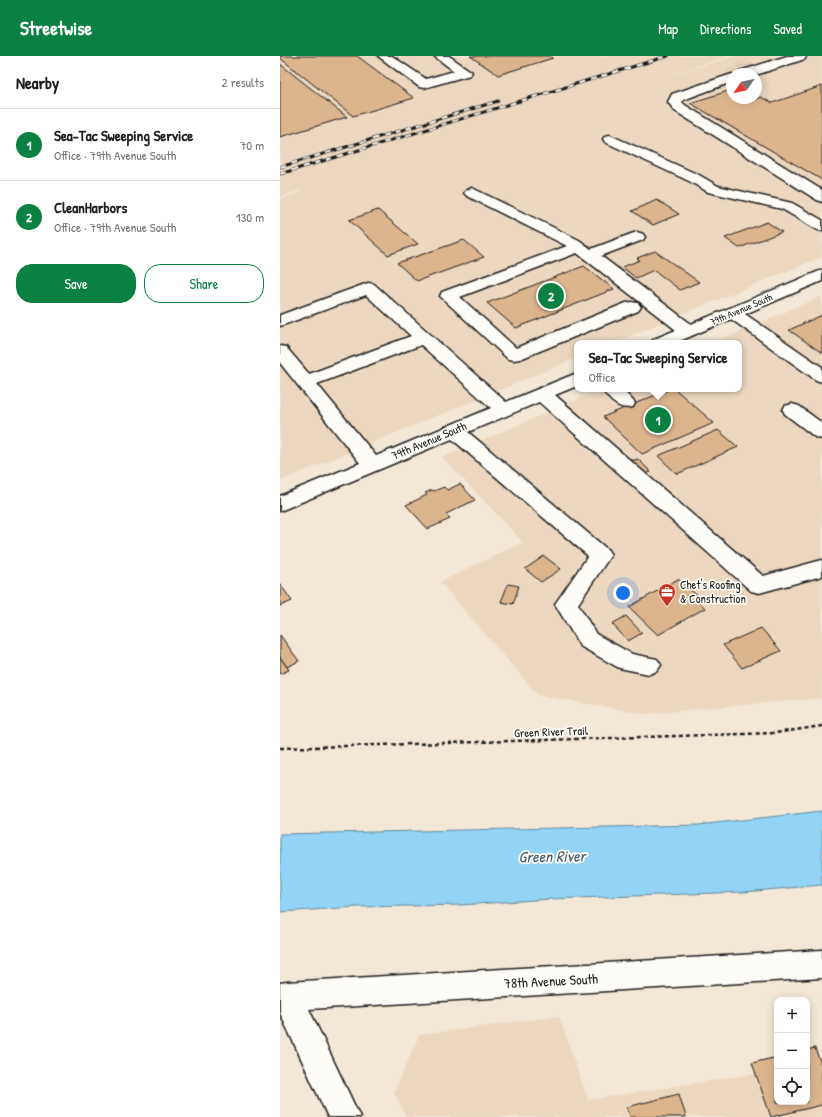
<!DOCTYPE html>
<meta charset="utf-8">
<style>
:root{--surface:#fff;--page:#f6f6f6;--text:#202124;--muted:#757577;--line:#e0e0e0;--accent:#0b8043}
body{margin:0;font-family:"Patrick Hand",sans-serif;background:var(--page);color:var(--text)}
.controls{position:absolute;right:12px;bottom:12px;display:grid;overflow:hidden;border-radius:8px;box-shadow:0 2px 10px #0003}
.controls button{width:36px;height:36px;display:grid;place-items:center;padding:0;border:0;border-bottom:1px solid var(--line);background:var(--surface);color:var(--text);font:20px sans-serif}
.compass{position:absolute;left:446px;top:12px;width:36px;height:36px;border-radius:50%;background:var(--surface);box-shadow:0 2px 10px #0003;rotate:236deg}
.you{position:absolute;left:343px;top:537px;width:14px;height:14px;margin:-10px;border:3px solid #fff;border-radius:50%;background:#1a73e8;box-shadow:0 0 0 6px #1a73e833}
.badge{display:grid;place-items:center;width:26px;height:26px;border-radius:50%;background:var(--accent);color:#fff;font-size:13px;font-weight:700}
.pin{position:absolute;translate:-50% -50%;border:2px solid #fff;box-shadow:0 1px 4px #0006}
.popup{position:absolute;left:294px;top:284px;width:168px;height:52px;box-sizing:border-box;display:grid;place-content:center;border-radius:8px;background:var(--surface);filter:drop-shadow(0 1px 3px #0005);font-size:13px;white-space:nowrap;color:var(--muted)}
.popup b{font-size:15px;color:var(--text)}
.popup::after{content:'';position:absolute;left:50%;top:100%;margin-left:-8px;border:8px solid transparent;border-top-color:var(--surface)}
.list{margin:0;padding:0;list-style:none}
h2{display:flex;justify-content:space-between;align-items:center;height:52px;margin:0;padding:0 16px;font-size:17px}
h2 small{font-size:13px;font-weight:400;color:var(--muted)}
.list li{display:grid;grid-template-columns:26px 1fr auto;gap:12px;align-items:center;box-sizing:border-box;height:72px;padding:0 16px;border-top:1px solid var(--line)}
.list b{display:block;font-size:15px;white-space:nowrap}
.list p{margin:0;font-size:13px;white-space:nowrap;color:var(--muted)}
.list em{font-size:13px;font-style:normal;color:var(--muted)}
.actions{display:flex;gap:8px;padding:12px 16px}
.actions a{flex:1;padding:9px 0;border:1px solid var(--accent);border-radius:16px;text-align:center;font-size:14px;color:var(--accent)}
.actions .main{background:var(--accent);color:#fff}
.icon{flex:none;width:22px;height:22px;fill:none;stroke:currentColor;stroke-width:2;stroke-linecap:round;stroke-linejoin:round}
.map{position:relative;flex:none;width:542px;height:1061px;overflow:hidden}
header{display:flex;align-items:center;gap:24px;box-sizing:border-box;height:56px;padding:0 20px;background:var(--accent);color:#fff}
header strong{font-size:19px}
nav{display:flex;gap:22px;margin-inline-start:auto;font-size:14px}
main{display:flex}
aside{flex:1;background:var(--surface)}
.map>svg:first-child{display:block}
.built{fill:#ecd8c1;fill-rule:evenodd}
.water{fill:#93d3f5;stroke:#638a9e}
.building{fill:#dcb58d;stroke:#1c1c1c}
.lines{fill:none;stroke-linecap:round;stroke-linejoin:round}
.minor-casing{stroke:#1c1c1c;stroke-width:3}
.path{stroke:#1c1c1c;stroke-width:2.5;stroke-dasharray:4 3;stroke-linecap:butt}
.minor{fill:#fdfcf7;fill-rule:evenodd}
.rail-casing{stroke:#1c1c1c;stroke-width:3}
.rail{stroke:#fdfcf7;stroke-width:2;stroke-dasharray:6;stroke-linecap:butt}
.labels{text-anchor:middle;stroke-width:3.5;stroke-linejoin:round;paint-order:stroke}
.far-street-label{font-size:10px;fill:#1c1c1c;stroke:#fdfcf7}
.street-label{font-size:12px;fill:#1c1c1c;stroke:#fdfcf7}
.poi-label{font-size:12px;fill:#1c1c1c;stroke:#fdfcf7;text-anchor:start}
.near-street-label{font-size:14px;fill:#1c1c1c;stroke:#fdfcf7}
.near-water-label{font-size:16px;font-style:italic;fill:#465c68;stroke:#fdfcf7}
</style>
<header>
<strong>Streetwise</strong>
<nav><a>Map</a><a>Directions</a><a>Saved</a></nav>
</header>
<main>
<aside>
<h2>Nearby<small>2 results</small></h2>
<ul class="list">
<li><span class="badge">1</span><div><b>Sea-Tac Sweeping Service</b><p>Office · 79th Avenue South</p></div><em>70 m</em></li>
<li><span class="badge">2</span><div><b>CleanHarbors</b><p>Office · 79th Avenue South</p></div><em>130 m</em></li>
</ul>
<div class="actions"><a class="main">Save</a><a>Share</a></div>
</aside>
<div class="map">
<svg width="542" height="1061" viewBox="0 0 542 1061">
<rect width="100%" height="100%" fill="#f3e7d7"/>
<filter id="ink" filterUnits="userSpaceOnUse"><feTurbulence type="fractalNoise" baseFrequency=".025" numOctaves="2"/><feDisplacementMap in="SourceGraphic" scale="8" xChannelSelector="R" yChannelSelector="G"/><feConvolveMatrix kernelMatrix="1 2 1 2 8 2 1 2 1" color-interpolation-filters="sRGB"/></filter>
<g filter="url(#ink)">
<!-- built -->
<g class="built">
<path d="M0 0H448L374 25 454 0H542V201L332 287H297V302L0 425V143L23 135 22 134 0 141ZM452 18H476V42H452Z"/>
<polygon points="542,240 542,642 364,658 258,639 160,526 243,486 162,401 323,333 459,333 459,287 433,287"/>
<polygon points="279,960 308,1044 497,1014 497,1046 527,1046 527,1010 542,1007 542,1061 126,1061 114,1036 139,979"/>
</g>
<!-- water -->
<polygon class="water" points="542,755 542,829 464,836 270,843 180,849 77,851 0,856 0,778 418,769"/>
<!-- building -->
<g class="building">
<polygon points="0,0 77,0 134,42 73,60 0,2"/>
<polygon points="190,0 269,0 273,2 218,19"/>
<polygon points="0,8 67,61 0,81"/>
<polygon points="542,30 542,124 410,47 448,35 452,37 452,42 462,42 468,45 481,41 492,47"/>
<polygon points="377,144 399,158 373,169 352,155"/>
<polygon points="98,154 138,188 108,199 69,164"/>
<polygon points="487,166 502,176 459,192 445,182"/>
<polygon points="184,184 204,201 137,225 117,207"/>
<polygon points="375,195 419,226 400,234 374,214 356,222 342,211 360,204 357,202"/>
<polygon points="304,210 334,233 236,272 207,247"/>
<polygon points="542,259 542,297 509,274"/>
<polygon points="390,333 395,333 434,367 362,398 323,361"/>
<polygon points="438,374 458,391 397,418 378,400"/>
<polygon points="358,403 371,416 363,419 351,405"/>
<polygon points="180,428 195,444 166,458 170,463 148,473 126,449 147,439 145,437 152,434 154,435 164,431 167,434"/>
<polygon points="264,500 281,513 261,526 245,513"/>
<polygon points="398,523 420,542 417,544 425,552 378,579 349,551"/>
<polygon points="0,528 12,545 0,550"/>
<polygon points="228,528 239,530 233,548 221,546"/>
<polygon points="346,560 362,577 348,585 332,568"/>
<polygon points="481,572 501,595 462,612 443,589"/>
<polygon points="0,579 19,605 7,611 0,601"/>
<polygon points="0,601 9,614 0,618"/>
<polygon points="535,992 542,1011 542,1049 491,1061 472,1007 497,1001 497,1046 527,1046 527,994"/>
<polygon points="399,1038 406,1061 350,1061 347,1051"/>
</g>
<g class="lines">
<!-- minor casing -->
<g class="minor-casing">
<g id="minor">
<polygon points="98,0 112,0 146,23 174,15 154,0 169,0 192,16 190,19 144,32 139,31"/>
<polygon points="507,0 526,0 525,3 476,19 458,18 460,15"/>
<polygon points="452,18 452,26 403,44 402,46 405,49 542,134 542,146 537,144 395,55 388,46 392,38"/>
<polygon points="330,79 419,119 438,130 512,147 542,164 542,175 536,173 502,153 428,136 409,125 325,86 323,83 325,80"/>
<polygon points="192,132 299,184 311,193 351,178 357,176 363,178 365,181 363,184 321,200 411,268 542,214 542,225 465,258 542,311 542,326 536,324 451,263 395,287 371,287 374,283 396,274 297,197 180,241 236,292 346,247 352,246 358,247 361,251 358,255 240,303 234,304 228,303 160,240 162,236 287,190 187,140 184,137 187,134"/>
<path d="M88 227 94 228 226 346 297 317V330L275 339 483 520 542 504V520L479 537 471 535 259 346 188 376 328 494 331 499 298 548 316 578 352 598 377 603 381 609 377 615 369 618 339 612 300 590 275 548 308 500 172 383 0 455V440L80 407 0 307V290L6 291 29 318 131 280 86 239 0 270V259ZM141 289 211 352 96 400 37 328Z"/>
<path d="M322 333H342L355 347 353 351C339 355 329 344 322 333Z"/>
<polygon points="512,348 519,350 542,367 542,383 535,381 505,358 503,354 505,350"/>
<polygon points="542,894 542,922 29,953 80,1061 48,1061 0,957 0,927 7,926"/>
</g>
</g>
<!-- path -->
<polyline class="path" points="0,692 495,677 542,670"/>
<!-- minor -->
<use href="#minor" class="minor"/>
<!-- rail casing -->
<g class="rail-casing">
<g id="rail">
<polyline points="0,111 218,45"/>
<polyline points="0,118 388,0"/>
</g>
</g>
<!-- rail -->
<use href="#rail" class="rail"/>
</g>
</g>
<!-- icons -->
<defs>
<g id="office-pin" transform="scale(0.9)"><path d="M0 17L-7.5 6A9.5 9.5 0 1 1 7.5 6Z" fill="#c8321e" stroke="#fdfcf7"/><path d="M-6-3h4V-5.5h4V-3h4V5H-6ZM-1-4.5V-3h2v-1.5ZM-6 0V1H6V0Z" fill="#fff"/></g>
</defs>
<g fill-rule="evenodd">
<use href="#office-pin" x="387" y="536"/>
</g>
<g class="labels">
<!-- far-street labels -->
<g class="far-street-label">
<text transform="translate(461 253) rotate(-23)" y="4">79th Avenue South</text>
</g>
<!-- street labels -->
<g class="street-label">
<text transform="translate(149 385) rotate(-23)" y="4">79th Avenue South</text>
<text transform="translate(271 676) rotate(-2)" y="4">Green River Trail</text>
</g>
<!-- poi labels -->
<g class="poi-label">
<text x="400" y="533">Chet's Roofing<tspan x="400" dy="14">&amp; Construction</tspan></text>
</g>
<!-- near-street labels -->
<g class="near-street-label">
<text transform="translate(271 925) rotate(-3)" y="5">78th Avenue South</text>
</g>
<!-- near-water labels -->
<g class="near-water-label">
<text transform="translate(272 800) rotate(-1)" y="6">Green River</text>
</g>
</g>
</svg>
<div class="controls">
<button>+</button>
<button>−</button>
<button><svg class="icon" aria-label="locate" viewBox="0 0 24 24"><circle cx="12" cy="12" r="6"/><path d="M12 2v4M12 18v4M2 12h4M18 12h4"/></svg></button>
</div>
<svg class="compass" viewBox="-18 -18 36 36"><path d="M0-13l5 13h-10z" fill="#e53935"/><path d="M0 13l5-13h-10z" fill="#757577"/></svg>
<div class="you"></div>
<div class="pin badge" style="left:378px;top:364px">1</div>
<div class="popup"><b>Sea-Tac Sweeping Service</b>Office</div>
<div class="pin badge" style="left:271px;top:240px">2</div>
</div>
</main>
